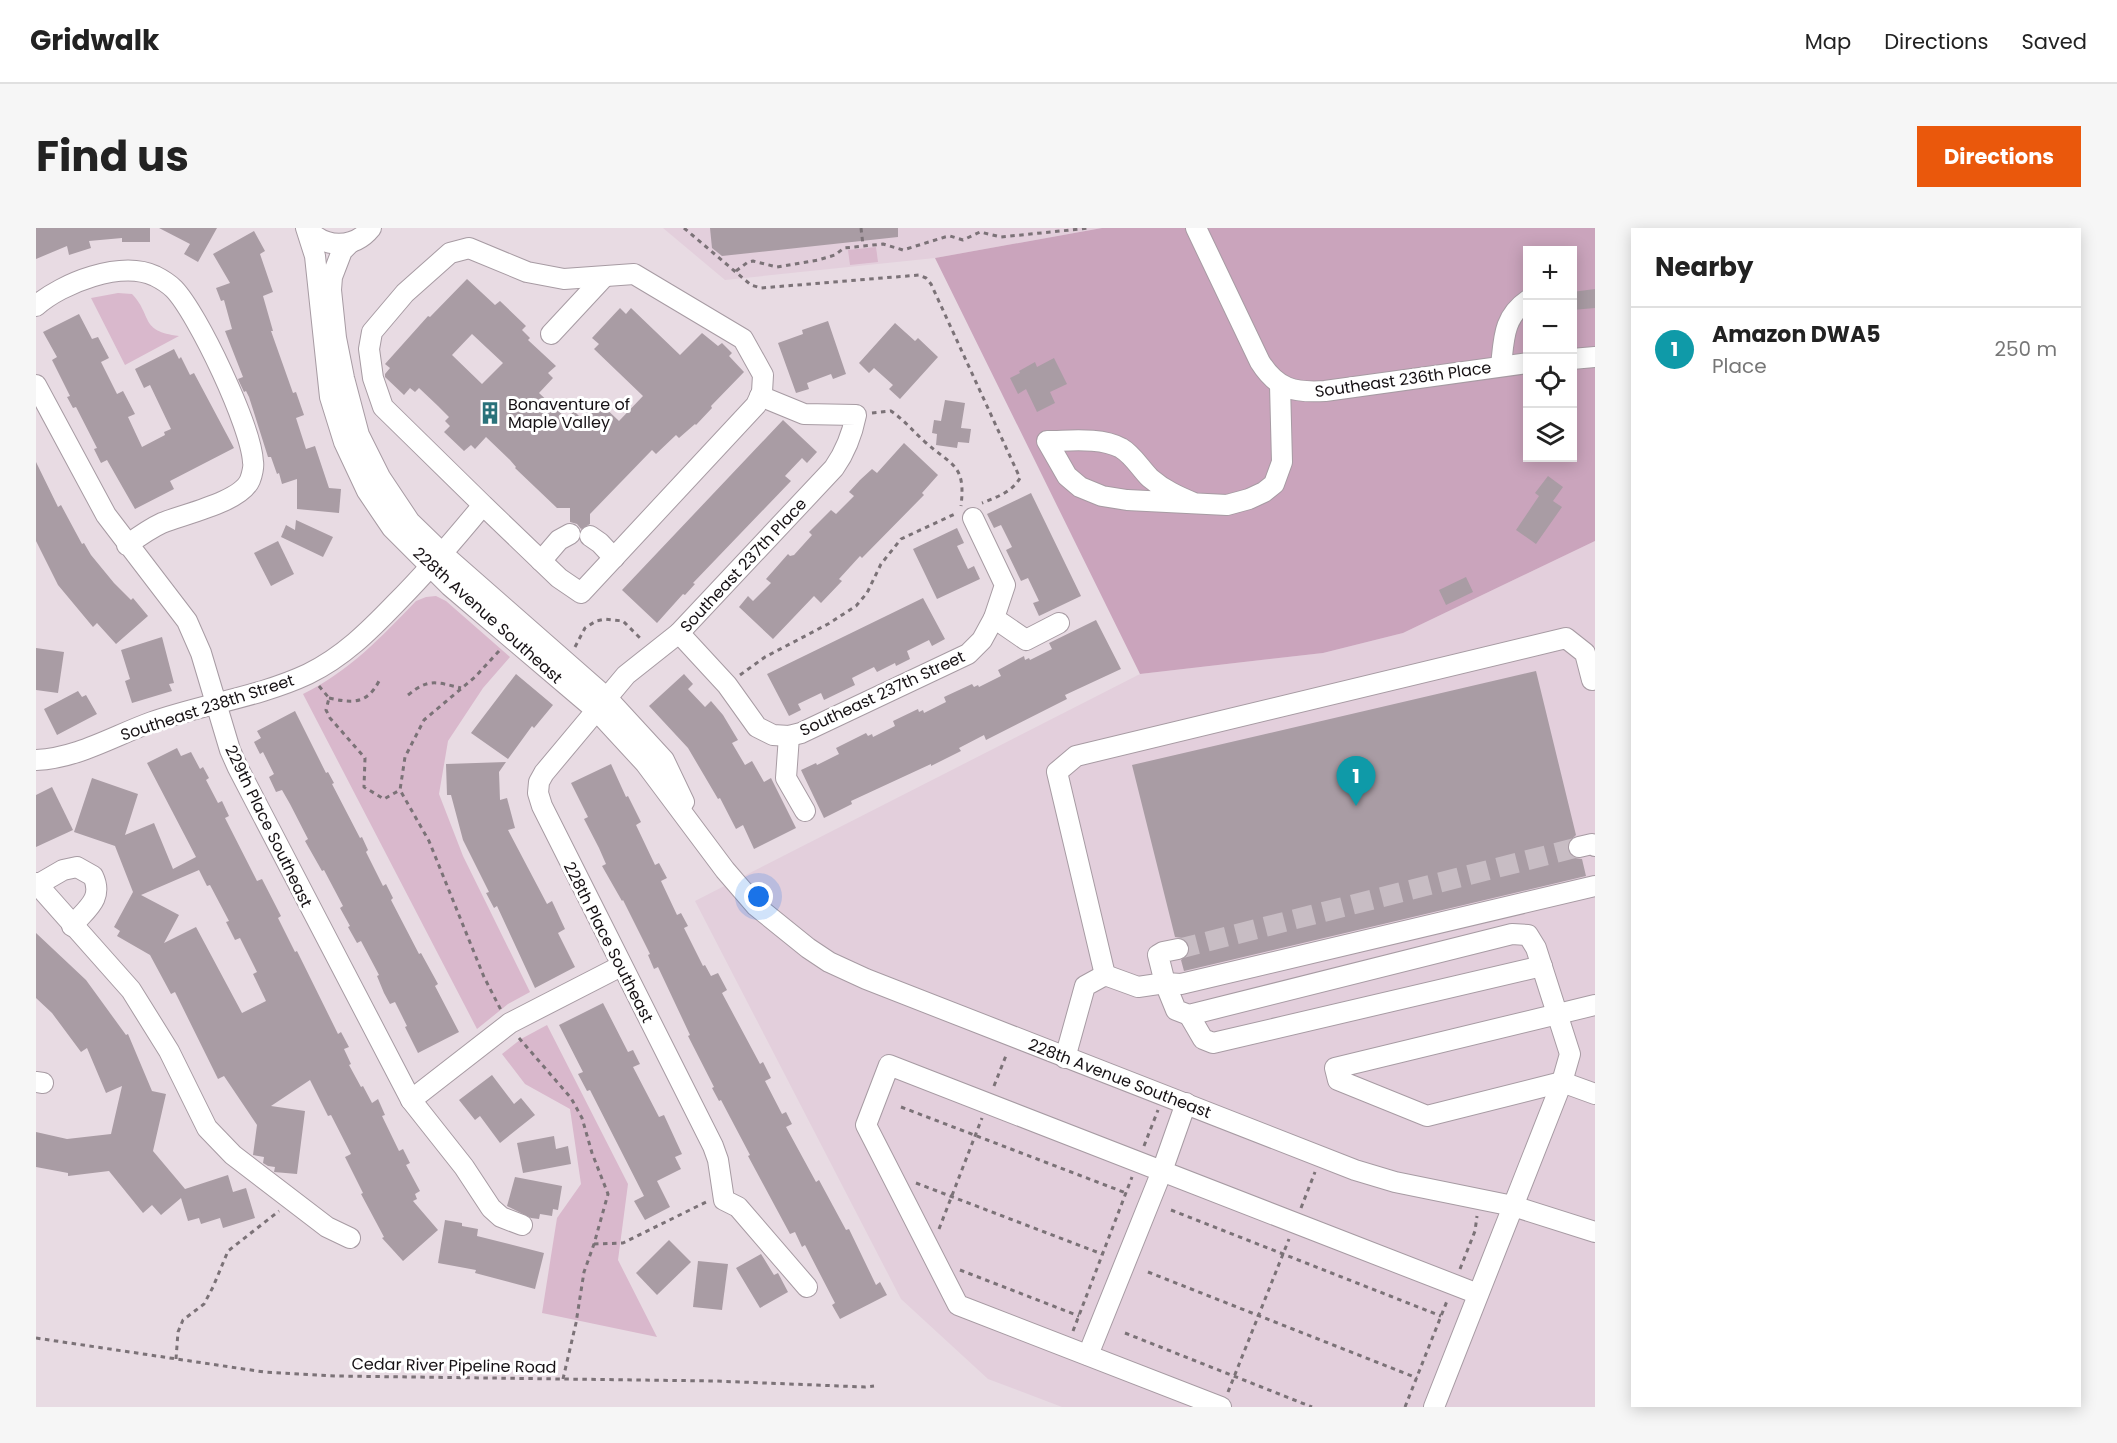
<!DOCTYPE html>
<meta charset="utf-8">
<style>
:root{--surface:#fff;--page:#f6f6f6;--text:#222;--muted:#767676;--line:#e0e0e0;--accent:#ea580c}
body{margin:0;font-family:Poppins,sans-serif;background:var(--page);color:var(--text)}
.controls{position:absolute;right:18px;top:18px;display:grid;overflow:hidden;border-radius:0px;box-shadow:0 3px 15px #0003}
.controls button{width:54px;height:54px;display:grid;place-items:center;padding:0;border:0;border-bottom:2px solid var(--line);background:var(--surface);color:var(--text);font:30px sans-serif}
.you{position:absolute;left:723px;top:669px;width:21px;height:21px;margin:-15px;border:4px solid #fff;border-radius:50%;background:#1a73e8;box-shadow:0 0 0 9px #1a73e833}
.badge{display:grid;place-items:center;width:39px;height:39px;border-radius:50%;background:var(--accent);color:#fff;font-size:20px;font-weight:700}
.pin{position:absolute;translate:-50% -50px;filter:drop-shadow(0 2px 3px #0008)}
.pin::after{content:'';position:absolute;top:32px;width:21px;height:18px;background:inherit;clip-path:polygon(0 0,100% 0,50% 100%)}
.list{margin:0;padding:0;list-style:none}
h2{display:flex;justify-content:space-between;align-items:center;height:78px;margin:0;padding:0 24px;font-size:26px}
h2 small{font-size:20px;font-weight:400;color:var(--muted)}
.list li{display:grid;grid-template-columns:39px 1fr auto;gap:18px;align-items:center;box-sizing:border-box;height:84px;padding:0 24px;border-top:2px solid var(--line)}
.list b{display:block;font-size:22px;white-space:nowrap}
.list p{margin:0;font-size:20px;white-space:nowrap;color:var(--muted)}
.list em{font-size:20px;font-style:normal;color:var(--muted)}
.icon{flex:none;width:33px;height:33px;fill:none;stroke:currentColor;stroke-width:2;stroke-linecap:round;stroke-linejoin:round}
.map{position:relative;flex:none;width:1559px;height:1179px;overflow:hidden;border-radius:0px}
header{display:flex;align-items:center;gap:36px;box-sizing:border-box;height:84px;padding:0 30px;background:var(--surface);border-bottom:2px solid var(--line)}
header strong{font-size:28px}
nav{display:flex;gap:33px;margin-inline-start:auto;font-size:21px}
.intro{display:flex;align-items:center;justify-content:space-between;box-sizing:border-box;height:144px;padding:0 36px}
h1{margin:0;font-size:42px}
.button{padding:15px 27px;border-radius:0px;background:var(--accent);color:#fff;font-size:21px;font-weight:700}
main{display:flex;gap:36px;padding:0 36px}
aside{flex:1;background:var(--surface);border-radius:0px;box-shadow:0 3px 15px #0003}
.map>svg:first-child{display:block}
.built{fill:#e3cfdc}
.green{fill:#d9b8cc}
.forest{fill:#caa4bc;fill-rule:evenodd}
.building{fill:#a99ca4;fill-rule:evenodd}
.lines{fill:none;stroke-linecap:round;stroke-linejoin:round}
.minor-tunnel{stroke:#c8bdc4;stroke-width:20;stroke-dasharray:20 10;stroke-linecap:butt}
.minor-casing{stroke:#a79ba3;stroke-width:22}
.path{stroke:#7b7277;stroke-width:3;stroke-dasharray:4.5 4.5;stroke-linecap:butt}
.minor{stroke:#fff;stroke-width:20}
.labels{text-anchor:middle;stroke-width:6;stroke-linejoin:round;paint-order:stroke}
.street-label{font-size:16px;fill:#161114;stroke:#fff}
.poi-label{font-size:16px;fill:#161114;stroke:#fff;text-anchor:start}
</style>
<header>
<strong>Gridwalk</strong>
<nav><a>Map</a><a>Directions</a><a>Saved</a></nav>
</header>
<div class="intro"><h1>Find us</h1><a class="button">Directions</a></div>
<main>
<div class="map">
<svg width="1559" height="1179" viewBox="0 0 1559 1179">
<rect width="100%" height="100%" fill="#e8dbe3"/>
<!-- built -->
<g class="built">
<polygon points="627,0 1066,0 899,30 689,52"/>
<polygon points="1559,313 1559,1179 1026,1179 952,1151 865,1071 659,673 1104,446 1287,425 1367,405"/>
</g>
<!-- green -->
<g class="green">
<polygon points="840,19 842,34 814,37 812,22"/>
<path d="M82 65 96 66C117 88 103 103 143 108L89 137 55 70Z"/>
<path d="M400 368 410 373 474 429 447 460 412 513 403 566 427 628 494 764 472 776 441 801 267 466C315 442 344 410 380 373L390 369Z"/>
<polygon points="511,797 592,956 582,1032 621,1109 506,1085 521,990 545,956 534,881 489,856 466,826 485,811"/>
</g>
<!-- forest -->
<path class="forest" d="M1066 0H1559V313L1367 405 1287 425 1104 446 899 30ZM1492 22H1536V230H1492Z"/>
<!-- building -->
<g class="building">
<polygon points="0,0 114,0 114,14 86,14 86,10 53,13 55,20 33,27 31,18 0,31"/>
<polygon points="123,0 181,0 162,34 148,26 154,16"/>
<polygon points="674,0 862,0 862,9 686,28 676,20"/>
<polygon points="218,3 229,23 224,26 237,64 227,68 237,103 235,103 257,165 260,164 268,187 260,190 270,221 279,218 293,260 305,261 303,285 261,281 261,251 246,256 243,245 241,246 235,229 232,229 213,169 210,163 208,164 202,151 207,149 189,103 196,101 188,72 185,73 180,60 194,55 177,26"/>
<path d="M431 51 459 77 464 73 490 98 486 102 494 110 492 112 520 138 512 145 517 150 503 165 531 191 538 183 545 190 562 173 583 193 607 168 558 121 563 116 556 110 584 80 590 86 595 80 644 127 666 105 682 118 686 115 696 125 693 128 708 144 675 178 676 180 660 197 659 196 643 210 640 207 620 226 616 222 554 286V296L545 301 541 296 534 294V280H521L479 240 480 239 474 232 450 209 439 221 435 217 428 223 408 204 414 198 409 193 413 189 402 178 383 160 379 164 374 160 368 167 349 149V146L354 140 349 136 392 88 394 89ZM436 106 467 135 446 156 416 127Z"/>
<polygon points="1559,61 1559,80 1536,82 1536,64"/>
<polygon points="43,86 56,111 62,109 73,130 65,134 81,166 87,163 99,186 92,189 106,219 129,207 128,204 135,201 114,157 108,160 99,141 138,121 143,131 145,129 154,147 158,145 198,220 134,253 138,261 99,281 71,232 65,235 58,221 61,220 40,179 37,180 31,169 34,168 16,132 21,129 7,104"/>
<polygon points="792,93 810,146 797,151 795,146 771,155 773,161 760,165 742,115 767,106 766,102"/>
<polygon points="859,95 879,113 882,110 902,129 864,171 853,161 857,157 838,140 833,145 823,135"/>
<polygon points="1018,130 1031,156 1014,164 1019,175 1001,184 990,161 982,166 974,150 984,145 983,143 999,134 1001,139"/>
<polygon points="909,172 929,175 925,200 935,201 933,215 922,214 921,220 900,217 901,206 896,205 898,192 905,193"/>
<polygon points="747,192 781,224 771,235 766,230 749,248 755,253 657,355 659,356 649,367 647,366 621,395 586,362"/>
<polygon points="868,215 902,247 886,265 888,267 826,330 824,328 803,351 806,353 785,375 778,368 737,411 703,379 712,368 717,373 735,355 730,351 752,326 754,328 758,327 776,307 773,304 795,282 800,286 818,268 813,264 824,252 836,241 841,245"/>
<polygon points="0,234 22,279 25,277 46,316 48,315 55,327 78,355 95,372 97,370 112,388 80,416 61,395 57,399 22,357 0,313"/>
<polygon points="1512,248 1527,259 1517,273 1526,279 1500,316 1480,302 1503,268 1499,265"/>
<polygon points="995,265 1045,368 1003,388 997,375 1003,373 992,350 985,353 970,322 976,319 965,297 958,300 951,286"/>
<polygon points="260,292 297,309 287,329 245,309 250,297 259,302"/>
<polygon points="921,300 928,315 921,318 932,341 938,338 944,351 901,371 877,321"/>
<polygon points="242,313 258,346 235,358 218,325"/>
<polygon points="1430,349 1437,364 1410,377 1403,362"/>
<polygon points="887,370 909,411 896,418 893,412 871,423 874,431 860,438 859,435 841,444 838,439 816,450 819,457 788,472 785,465 762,476 765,482 753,488 731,446"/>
<polygon points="1060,392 1085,441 1029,467 1031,471 950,512 948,507 923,520 925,523 895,538 895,536 815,573 816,576 788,590 765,542 780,535 781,537 803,526 800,520 830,505 832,508 836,506 837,509 859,498 857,493 882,481 883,484 887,482 888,485 910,474 908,469 936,456 938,459 942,457 943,459 965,448 962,442 988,428 989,432 993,430 994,432 1016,421 1013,415"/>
<polygon points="126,409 138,455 133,456 136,463 96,475 89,453 94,451 85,422"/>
<polygon points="0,420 28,424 22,465 0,462"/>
<polygon points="1500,443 1540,607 1532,615 1532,622 1539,630 1546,631 1550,648 1148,743 1145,732 1153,725 1154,718 1146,710 1139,709 1096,537"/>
<polygon points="480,446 517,477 498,500 496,498 472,531 435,505"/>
<polygon points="648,446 657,456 652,461 669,479 675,473 687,487 702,512 696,515 709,537 716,533 728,554 735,550 760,600 718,621 707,597 700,601 684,570 682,571 652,520 613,478"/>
<polygon points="42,463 46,469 50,467 61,486 21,507 8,481"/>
<polygon points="259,483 290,545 292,544 298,555 296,556 324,610 326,609 332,622 330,624 347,658 350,656 357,670 355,672 383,726 385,725 402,756 399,758 423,804 382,825 369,799 371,798 359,774 354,776 348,765 341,748 343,747 325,713 321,715 312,699 314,698 304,680 307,678 288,642 286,643 269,613 272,611 254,576 246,562 240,564 233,549 238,546 227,524 224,526 218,514 225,510 221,503"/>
<path d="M141 520 145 528 155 524 164 541 167 539 173 550 170 552 182 575 186 573 193 588 189 590 221 653 226 651 245 688 242 690 259 724 261 723 302 806 305 804 313 819 308 821 315 836 313 837 325 859 327 858 336 875 342 871 349 887 346 888 363 923 367 921 374 935 370 937 384 963 379 966 381 971 377 973 402 1002 367 1033 346 1010 348 1009 325 966 327 965 309 929 315 926 295 887 292 888 274 852 235 878 269 883 261 946 238 944 239 939 232 938 227 935 228 929 217 927 221 897 188 848 182 851 139 764 135 766 114 727 81 708 84 703 78 699 97 664 79 618 38 604 56 550 102 566 89 607 118 595 137 641 160 629 111 535ZM163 642 171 658 174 657 193 693 190 694 199 712 204 710 221 744 217 746 230 773 206 785 160 699 128 715 143 687 105 667Z"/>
<polygon points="470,534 463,544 464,572 471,570 479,600 472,602 511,676 516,673 529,701 522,705 539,739 499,760 461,678 458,680 450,665 453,664 427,612 415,567 411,567 410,536"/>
<polygon points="575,536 590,569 592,568 605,594 600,597 619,637 623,635 631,650 625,653 641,687 645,685 652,698 648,700 667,738 669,737 675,748 682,745 691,762 686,765 724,836 727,834 735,850 729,853 746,886 750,884 756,896 750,899 780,954 783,952 810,1002 813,1001 840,1057 844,1054 851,1067 804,1091 796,1077 799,1075 769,1017 766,1019 759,1004 754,1006 712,928 714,927 685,872 683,873 676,860 678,859 652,808 654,807 622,739 618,741 612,727 614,726 587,672 586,673 566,638 570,636 563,620 548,591 552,589 535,555"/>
<polygon points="16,559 37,602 0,619 0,567"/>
<polygon points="0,705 50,752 90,807 92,806 116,863 130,866 117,923 149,961 192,947 197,964 210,960 219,990 187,1000 184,990 165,996 163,990 152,993 145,970 125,987 116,977 107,985 73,943 32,948 32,945 0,939 0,904 31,911 75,906 86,858 70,865 51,820 45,824 16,785 0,770"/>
<polygon points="567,775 592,824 597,822 604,836 597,839 623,889 628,887 646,926 639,929 645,941 621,953 634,979 609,992 598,973 608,968 554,862 551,863 542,846 547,844 523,797"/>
<polygon points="456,847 478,876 485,870 499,887 464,915 444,888 439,892 423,872"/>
<polygon points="518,908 520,921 532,918 535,936 487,945 481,915"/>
<polygon points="479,949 526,958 522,982 517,981 516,988 504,986 503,991 495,990 471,978"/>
<polygon points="409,992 426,995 426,998 442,1001 441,1008 508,1025 499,1061 439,1045 440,1042 402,1035"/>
<polygon points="633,1012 655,1034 621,1067 600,1045"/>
<polygon points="725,1026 738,1047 742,1045 752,1064 724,1080 700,1040"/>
<polygon points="662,1033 692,1036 686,1082 657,1079"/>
</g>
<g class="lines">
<!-- minor-tunnel -->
<polyline class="minor-tunnel" points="1142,721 1543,619"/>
<!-- minor casing -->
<g class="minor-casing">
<g id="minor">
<polyline points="270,0 279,28 294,169 308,214 331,263 356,300 414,358 561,483 609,535 689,642 720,678 772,720 793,734 830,751 1319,942 1359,954 1477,978 1559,1004"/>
<path d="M271 0C288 21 318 21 335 0"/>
<path d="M1160 0 1224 134C1241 161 1258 165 1289 163L1492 135"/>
<polyline points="314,15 306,23 296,49 295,62 300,110 308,150 323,207 344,249 374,294 407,326 571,470 628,532 648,574"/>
<path d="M0 78C26 55 85 32 119 48 125 51 133 56 138 61 162 86 215 198 217 234 218 238 216 247 214 252 205 274 148 286 126 295 113 301 102 309 91 317"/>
<polyline points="515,106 568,49"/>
<polyline points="1536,131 1559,129"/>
<path d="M1465 138C1468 111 1467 89 1492 72"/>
<polyline points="0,157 70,287 151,393 165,425 194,522 202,540 375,872 428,939 455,980 465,989 486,997"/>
<path d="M724 168 768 186 820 187C816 207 810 223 798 240L643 405 590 447 508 545 503 554 502 565 506 578 677 918 682 932 688 972 702 979 771 1059"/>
<path d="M1158 275C1141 268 1128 262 1114 250 1104 240 1097 227 1085 220 1064 209 1034 213 1011 213L1031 248 1044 259 1066 268 1091 272 1191 277 1213 271 1228 264 1238 256 1246 234 1244 157"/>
<polyline points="937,290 969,357 958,390 990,412 1023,395"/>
<polyline points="554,308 564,315 578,330"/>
<polyline points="505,333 523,312 534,306"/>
<polyline points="643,405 691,457 721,499 737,507 753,508 765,505 932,426 946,412 958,390"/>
<polyline points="753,508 750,550 769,583"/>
<path d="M0 532C42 530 77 508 116 494 167 476 223 469 272 446 307 429 333 403 360 375 391 344 419 311 447 277L523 350 545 365 720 177 726 164 727 147 707 111 598 46 528 51 491 44 433 20 414 25 369 65 336 104 333 121 337 150 347 179 447 277"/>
<polyline points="1543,619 1556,616 1559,618"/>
<polyline points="0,655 95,762 133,823 171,900 197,927 291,999 314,1010"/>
<path d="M1 657 27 642 41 639 57 648C68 671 50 681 36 698"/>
<polyline points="1142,721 1127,724 1122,727 1129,755 1140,782 1153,787 1476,706 1492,707 1500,720 1534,826 1526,854 1398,1179"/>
<polyline points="1069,747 1021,544 1040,528 1530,410 1549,425 1556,452"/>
<polyline points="1559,777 1299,840 1302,852 1391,888 1526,854 1559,866"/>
<polyline points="1153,787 1167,811 1177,815 1506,738"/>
<polyline points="1029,830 1049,758 1069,747 1102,759 1129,755 1145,756 1559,658"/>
<polyline points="0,854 7,855"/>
<polyline points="375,872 474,795 585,738"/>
<polyline points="1052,1127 1126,943 1150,875"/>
<polyline points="1185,1179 922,1077 830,897 853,837 1442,1066"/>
</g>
</g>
<!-- path -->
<g class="path">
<path d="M648 0 715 57 725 60 883 47 890 50 895 56 984 250C976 264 961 269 946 275"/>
<polyline points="825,0 827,17"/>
<polyline points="700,43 712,34 717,33 741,39 782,32 799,27 808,20 847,16 867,22 909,9 914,8 927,12 944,4 965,9 1054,0"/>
<path d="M836 185 855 183C868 192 877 203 889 214 916 238 930 236 925 278"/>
<polyline points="539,419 549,400 560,393 569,391 587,393 606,412"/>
<polyline points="463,423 439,449 388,492 369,529 364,562 393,613 448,749 465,782"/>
<polyline points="704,447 729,429 792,396 820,378 831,365 845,336 865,311 921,285"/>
<polyline points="283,458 293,470 290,482 294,490 329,530 328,559 348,571 364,562"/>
<path d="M372 467C393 450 400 454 425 460"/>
<path d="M293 470C315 475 331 477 343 453"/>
<polyline points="483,810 535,870 546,890 556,925 572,966 558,1016 548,1044 540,1095 527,1151"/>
<polyline points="958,858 971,825"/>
<polyline points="865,879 1090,965"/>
<polyline points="1108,918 1122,882"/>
<polyline points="880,955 1066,1026"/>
<polyline points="1265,980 1279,944"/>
<polyline points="1135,982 1405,1088"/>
<polyline points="903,1001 946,890"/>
<polyline points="558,1016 587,1015 670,974"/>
<polyline points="1424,1041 1439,1003 1441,988"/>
<polyline points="924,1042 1043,1088"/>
<polyline points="1112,1044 1381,1150"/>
<polyline points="1037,1103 1096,949"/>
<polyline points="1089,1105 1276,1179"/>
<polyline points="0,1110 228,1144 301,1148 679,1153 829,1159 838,1158"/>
<polyline points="140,1131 142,1104 147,1092 168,1076 177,1059 192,1023 243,983"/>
<polyline points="1192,1164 1253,1011"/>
<polyline points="1369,1179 1411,1073"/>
</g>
<!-- minor -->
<use href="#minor" class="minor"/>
</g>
<!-- icons -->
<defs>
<g id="building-bare" transform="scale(1.8)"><path d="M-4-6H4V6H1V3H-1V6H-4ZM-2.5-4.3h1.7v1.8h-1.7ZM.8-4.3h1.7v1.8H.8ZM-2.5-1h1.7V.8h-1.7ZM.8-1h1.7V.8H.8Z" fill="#29727a" stroke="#fff" stroke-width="2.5" paint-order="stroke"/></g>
</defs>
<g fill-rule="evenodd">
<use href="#building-bare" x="454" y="185"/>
</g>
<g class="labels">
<!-- street labels -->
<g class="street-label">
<text transform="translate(1367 151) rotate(-8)" y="6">Southeast 236th Place</text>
<text transform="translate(707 337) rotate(-47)" y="6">Southeast 237th Place</text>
<text transform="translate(452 387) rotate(42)" y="6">228th Avenue Southeast</text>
<text transform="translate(846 465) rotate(-25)" y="6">Southeast 237th Street</text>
<text transform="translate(171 479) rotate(-18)" y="6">Southeast 238th Street</text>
<text transform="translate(233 598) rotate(64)" y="6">229th Place Southeast</text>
<text transform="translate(573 714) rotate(63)" y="6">228th Place Southeast</text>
<text transform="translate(1084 850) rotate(21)" y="6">228th Avenue Southeast</text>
<text transform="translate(418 1137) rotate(1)" y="6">Cedar River Pipeline Road</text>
</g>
<!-- poi labels -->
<g class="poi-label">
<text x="472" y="182">Bonaventure of<tspan x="472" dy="18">Maple Valley</tspan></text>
</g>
</g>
</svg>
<div class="controls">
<button>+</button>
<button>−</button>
<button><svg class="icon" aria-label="locate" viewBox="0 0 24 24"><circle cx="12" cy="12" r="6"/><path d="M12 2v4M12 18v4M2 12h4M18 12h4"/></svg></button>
<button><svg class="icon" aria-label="layers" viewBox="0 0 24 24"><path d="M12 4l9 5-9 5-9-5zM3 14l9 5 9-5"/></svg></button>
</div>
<div class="you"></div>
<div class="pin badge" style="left:1320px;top:578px;background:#0f9aa8">1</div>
</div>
<aside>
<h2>Nearby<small></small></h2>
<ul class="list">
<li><span class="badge" style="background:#0f9aa8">1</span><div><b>Amazon DWA5</b><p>Place</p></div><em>250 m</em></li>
</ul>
</aside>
</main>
